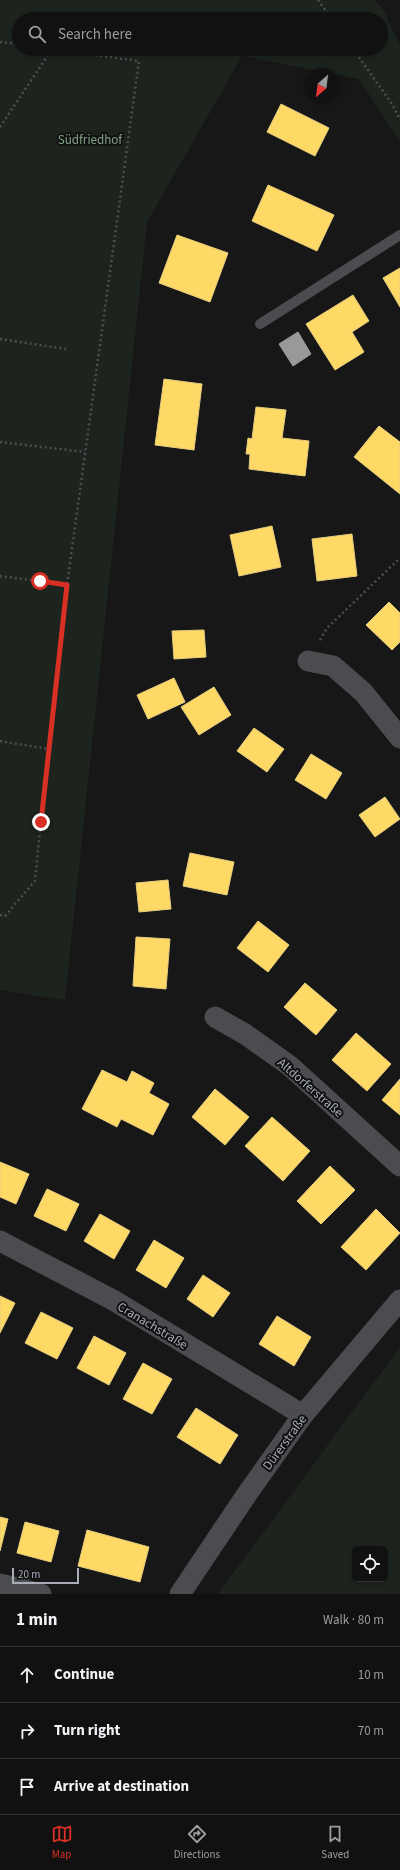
<!DOCTYPE html>
<meta charset="utf-8">
<style>
:root{--surface:#111;--page:#1a1a1a;--text:#f1f3f6;--muted:#9c9d9f;--line:#303131;--accent:#d93025}
body{margin:0;font-family:"Source Sans 3",sans-serif;background:var(--page);color:var(--text)}
.controls{position:absolute;right:12px;bottom:12px;display:grid;overflow:hidden;border-radius:6px;box-shadow:0 2px 6px #0003}
.controls button{width:36px;height:36px;display:grid;place-items:center;padding:0;border:0;border-bottom:1px solid var(--line);background:var(--surface);color:var(--text);font:20px sans-serif}
.compass{position:absolute;left:304px;top:68px;width:36px;height:36px;border-radius:50%;background:var(--surface);box-shadow:0 2px 6px #0003;rotate:208deg}
.scale{position:absolute;left:12px;bottom:10px;width:67px;box-sizing:border-box;padding-left:4px;border:2px solid #a8adb8;border-top:0;font-size:11px;line-height:14px;white-space:nowrap;color:#a8adb8;-webkit-text-stroke:3px #111113;paint-order:stroke}
.stop{position:absolute;width:12px;height:12px;margin:-9px;border:3px solid #d93025;border-radius:50%;background:#fff}
.stop.end{background:#d93025;border-color:#fff;box-shadow:0 1px 4px #0008}
.list{margin:0;padding:0;list-style:none}
h2{display:flex;justify-content:space-between;align-items:center;height:52px;margin:0;padding:0 16px;font-size:17px}
h2 small{font-size:13px;font-weight:400;color:var(--muted)}
.list li{display:grid;grid-template-columns:26px 1fr auto;gap:12px;align-items:center;box-sizing:border-box;height:56px;padding:0 16px;border-top:1px solid var(--line)}
.list b{display:block;font-size:15px;white-space:nowrap}
.list em{font-size:13px;font-style:normal;color:var(--muted)}
.icon{flex:none;width:22px;height:22px;fill:none;stroke:currentColor;stroke-width:2;stroke-linecap:round;stroke-linejoin:round}
.map{position:relative;flex:none;width:400px;height:1594px;overflow:hidden}
.search{position:absolute;background:var(--surface);box-shadow:0 2px 6px #0003;left:12px;right:12px;top:12px;height:44px;display:flex;align-items:center;gap:10px;box-sizing:border-box;padding:0 14px;border-radius:22px;color:var(--muted);font-size:15px}
.sheet{height:220px;background:var(--surface)}
nav{display:flex;justify-content:space-around;align-items:center;box-sizing:border-box;height:56px;border-top:1px solid var(--line);background:var(--surface);font-size:11px;color:var(--muted)}
nav a{display:grid;justify-items:center;gap:2px}
nav .on{color:var(--accent)}
.map>svg:first-child{display:block}
.green{fill:#1d241e;fill-rule:evenodd}
.homes{fill:#ffd966;stroke:#e5cc7f}
.industry{fill:#999;stroke:#9e9fa2}
.lines{fill:none;stroke-linecap:round;stroke-linejoin:round}
.path{stroke:#4d4e52;stroke-width:2.5;stroke-dasharray:2 3;stroke-linecap:butt}
.lane{stroke:#4b4c50;stroke-width:10}
.street{stroke:#4b4c50;stroke-width:21}
.route{stroke:#d93025;stroke-width:5}
.labels{text-anchor:middle;stroke-width:4;stroke-linejoin:round;paint-order:stroke}
.park-label{font-size:13px;fill:#7fa381;stroke:#111113}
.street-label{font-size:13px;fill:#a8adb8;stroke:#111113}
</style>
<div class="map">
<svg width="400" height="1594" viewBox="0 0 400 1594">
<rect width="100%" height="100%" fill="#171717"/>
<!-- green -->
<g class="green">
<path d="M0 0H374L383 9 400 46V142L359 79 242 56 147 222 65 1000 0 990ZM19 19H381V49H19Z"/>
<path d="M400 1347V1594H218ZM355 1549H385V1579H355Z"/>
</g>
<!-- homes -->
<g class="homes">
<polygon points="281,104 329,128 315,156 267,132"/>
<polygon points="268,185 334,215 317,251 252,221"/>
<polygon points="177,235 228,253 210,302 159,283"/>
<polygon points="400,268 400,307 383,278"/>
<polygon points="353,295 369,321 352,332 364,352 335,370 306,324"/>
<polygon points="164,379 202,384 194,450 155,445"/>
<polygon points="256,407 286,410 282,438 309,441 305,476 249,469 250,454 246,454 248,438 252,439"/>
<polygon points="379,426 400,442 400,494 354,457"/>
<polygon points="272,526 281,567 239,576 230,535"/>
<polygon points="352,534 357,576 317,581 312,539"/>
<polygon points="389,602 400,613 400,642 392,650 366,625"/>
<polygon points="204,630 206,657 174,659 172,631"/>
<polygon points="174,678 185,702 148,719 137,695"/>
<polygon points="214,687 231,715 199,735 181,707"/>
<polygon points="254,728 284,749 267,772 237,751"/>
<polygon points="311,754 342,773 326,799 295,780"/>
<polygon points="385,797 400,819 375,837 359,815"/>
<polygon points="190,853 234,862 227,895 183,886"/>
<polygon points="168,880 171,909 139,912 136,883"/>
<polygon points="258,921 289,945 268,972 237,948"/>
<polygon points="136,937 170,939 166,989 133,986"/>
<polygon points="305,983 337,1010 316,1035 284,1007"/>
<polygon points="356,1033 391,1064 367,1091 332,1060"/>
<polygon points="102,1070 127,1082 132,1071 154,1083 149,1093 169,1104 153,1135 121,1119 117,1127 82,1109"/>
<polygon points="400,1079 400,1115 382,1100"/>
<polygon points="215,1089 249,1117 225,1145 192,1117"/>
<polygon points="272,1117 310,1151 283,1181 245,1146"/>
<polygon points="0,1162 29,1174 16,1204 0,1197"/>
<polygon points="330,1166 355,1190 321,1224 297,1201"/>
<polygon points="47,1189 79,1204 66,1231 34,1216"/>
<polygon points="376,1209 400,1233 366,1270 341,1247"/>
<polygon points="100,1214 130,1231 114,1259 84,1241"/>
<polygon points="154,1240 184,1258 166,1288 136,1270"/>
<polygon points="203,1275 230,1293 213,1317 187,1299"/>
<polygon points="0,1296 15,1303 0,1333"/>
<polygon points="41,1312 73,1328 57,1359 25,1343"/>
<polygon points="277,1316 311,1337 294,1366 259,1344"/>
<polygon points="94,1336 126,1353 109,1385 77,1368"/>
<polygon points="143,1363 172,1379 152,1414 123,1399"/>
<polygon points="196,1408 238,1435 220,1464 177,1437"/>
<polygon points="0,1517 8,1519 0,1551"/>
<polygon points="25,1522 59,1531 51,1562 17,1553"/>
<polygon points="87,1530 149,1547 140,1582 78,1566"/>
</g>
<!-- industry -->
<polygon class="industry" points="298,332 311,354 293,366 279,344"/>
<g class="lines">
<!-- path -->
<g class="path">
<polyline points="318,0 332,19"/>
<polyline points="0,42 19,44"/>
<polyline points="353,49 392,104 400,119"/>
<polyline points="0,127 52,49"/>
<polyline points="0,339 66,349"/>
<polyline points="0,442 85,452"/>
<polyline points="0,576 67,585"/>
<polyline points="320,640 327,628 400,558"/>
<polyline points="0,741 48,749"/>
<polyline points="0,915 5,916 35,881 48,749 67,585 139,61 51,49"/>
</g>
<!-- lane -->
<polyline class="lane" points="260,324 400,235"/>
<!-- street -->
<g class="street">
<polyline points="308,661 333,666 363,692 400,738"/>
<polyline points="215,1017 245,1034 290,1066 400,1166"/>
<polyline points="0,1241 113,1300 303,1415"/>
<polyline points="0,1584 41,1594"/>
<polyline points="180,1594 247,1494 303,1415 400,1300"/>
</g>
</g>
<g class="lines">
<!-- route -->
<polyline class="route" points="40,581 67,585 41,822"/>
</g>
<g class="labels">
<!-- park labels -->
<g class="park-label">
<text x="90" y="144">Südfriedhof</text>
</g>
<!-- street labels -->
<g class="street-label">
<text transform="translate(311 1087) rotate(41)" y="5">Altdorferstraße</text>
<text transform="translate(153 1325) rotate(31)" y="5">Cranachstraße</text>
<text transform="translate(284 1442) rotate(-54)" y="5">Dürerstraße</text>
</g>
</g>
</svg>
<div class="controls">
<button><svg class="icon" aria-label="locate" viewBox="0 0 24 24"><circle cx="12" cy="12" r="6"/><path d="M12 2v4M12 18v4M2 12h4M18 12h4"/></svg></button>
</div>
<svg class="compass" viewBox="-18 -18 36 36"><path d="M0-13l5 13h-10z" fill="#e53935"/><path d="M0 13l5-13h-10z" fill="#9c9d9f"/></svg>
<div class="scale">20 m</div>
<div class="stop" style="left:40px;top:581px"></div>
<div class="stop end" style="left:41px;top:822px"></div>
<div class="search"><svg class="icon" aria-label="search" viewBox="0 0 24 24"><circle cx="10" cy="10" r="6"/><path d="M15 15l6 6"/></svg>Search here</div>
</div>
<section class="sheet">
<h2>1 min<small>Walk · 80 m</small></h2>
<ul class="list">
<li><svg class="icon" aria-label="ahead" viewBox="0 0 24 24"><path d="M12 20V5M6 11l6-6 6 6"/></svg><div><b>Continue</b></div><em>10 m</em></li>
<li><svg class="icon" aria-label="right" viewBox="0 0 24 24"><path d="M7 20v-9h11M14 6l5 5-5 5"/></svg><div><b>Turn right</b></div><em>70 m</em></li>
<li><svg class="icon" aria-label="arrive" viewBox="0 0 24 24"><path d="M6 21V4h12l-3 4 3 4H6"/></svg><div><b>Arrive at destination</b></div></li>
</ul>
</section>
<nav>
<a class="on"><svg class="icon" aria-label="map" viewBox="0 0 24 24"><path d="M3 6l6-2 6 2 6-2v14l-6 2-6-2-6 2zM9 4v14M15 6v14"/></svg>Map</a>
<a><svg class="icon" aria-label="directions" viewBox="0 0 24 24"><path d="M12 3l9 9-9 9-9-9zM9 14v-3h6M13 9l2 2-2 2"/></svg>Directions</a>
<a><svg class="icon" aria-label="saved" viewBox="0 0 24 24"><path d="M7 4h10v16l-5-4-5 4z"/></svg>Saved</a>
</nav>
